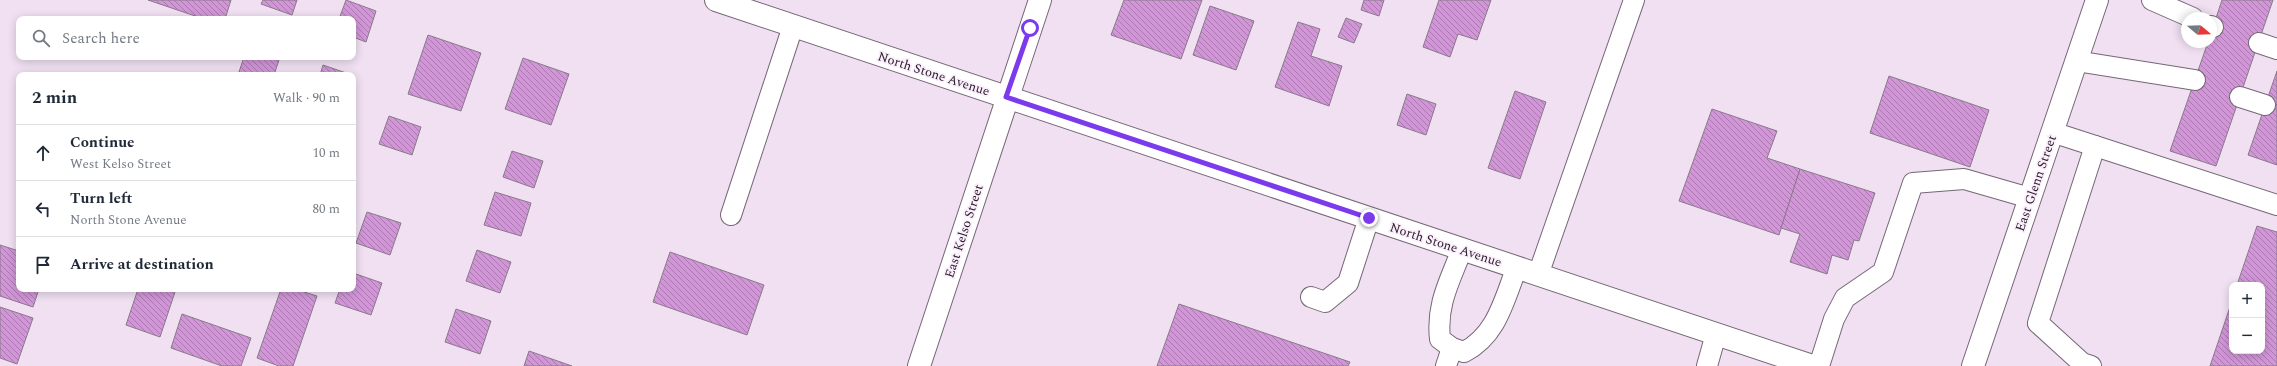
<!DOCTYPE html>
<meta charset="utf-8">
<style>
:root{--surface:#fff;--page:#f6f6f7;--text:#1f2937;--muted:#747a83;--line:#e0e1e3}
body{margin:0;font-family:Spectral,serif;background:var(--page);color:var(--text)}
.controls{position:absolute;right:12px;bottom:12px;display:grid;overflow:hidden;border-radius:8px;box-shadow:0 2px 10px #0003}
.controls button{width:36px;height:36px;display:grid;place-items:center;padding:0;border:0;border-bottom:1px solid var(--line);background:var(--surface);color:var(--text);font:20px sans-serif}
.compass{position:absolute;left:2181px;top:12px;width:36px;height:36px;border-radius:50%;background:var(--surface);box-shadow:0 2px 10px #0003;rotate:109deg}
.stop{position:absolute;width:12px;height:12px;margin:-9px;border:3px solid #7c3aed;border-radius:50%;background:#fff}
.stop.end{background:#7c3aed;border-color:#fff;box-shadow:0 1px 4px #0008}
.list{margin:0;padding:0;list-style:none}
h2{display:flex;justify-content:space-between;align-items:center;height:52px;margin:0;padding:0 16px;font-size:17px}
h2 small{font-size:13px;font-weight:400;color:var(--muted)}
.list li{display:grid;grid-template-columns:26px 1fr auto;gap:12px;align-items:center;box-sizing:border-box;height:56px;padding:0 16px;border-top:1px solid var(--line)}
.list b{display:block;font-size:15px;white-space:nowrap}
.list p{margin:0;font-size:13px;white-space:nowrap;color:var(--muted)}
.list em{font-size:13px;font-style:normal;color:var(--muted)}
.icon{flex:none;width:22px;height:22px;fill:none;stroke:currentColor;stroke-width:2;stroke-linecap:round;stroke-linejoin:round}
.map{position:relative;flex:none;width:2277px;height:366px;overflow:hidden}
.search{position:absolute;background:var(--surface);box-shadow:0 2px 10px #0003;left:16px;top:16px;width:340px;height:44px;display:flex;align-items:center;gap:10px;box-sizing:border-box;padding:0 14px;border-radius:8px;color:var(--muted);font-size:15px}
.panel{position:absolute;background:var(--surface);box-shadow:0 2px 10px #0003;left:16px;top:72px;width:340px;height:220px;border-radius:8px}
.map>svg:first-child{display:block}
.building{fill:url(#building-back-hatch);stroke:#897a8a}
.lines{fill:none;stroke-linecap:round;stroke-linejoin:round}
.service-casing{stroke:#766777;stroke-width:22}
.minor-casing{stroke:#766777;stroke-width:24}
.tertiary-casing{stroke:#766777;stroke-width:24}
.secondary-casing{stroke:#766777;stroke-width:24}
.service{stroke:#fff;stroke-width:20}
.minor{stroke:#fff;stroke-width:22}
.tertiary{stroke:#fff;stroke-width:22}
.secondary{stroke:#fff;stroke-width:22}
.route{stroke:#7c3aed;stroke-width:5}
.labels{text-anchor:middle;stroke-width:3.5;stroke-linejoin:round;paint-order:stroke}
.street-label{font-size:13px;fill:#282228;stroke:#fceefd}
</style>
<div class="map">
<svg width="2277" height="366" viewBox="0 0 2277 366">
<defs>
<pattern id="building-back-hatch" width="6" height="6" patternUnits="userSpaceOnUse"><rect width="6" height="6" fill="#d195d8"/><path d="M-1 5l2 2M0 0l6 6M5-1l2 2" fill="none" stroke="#aa79af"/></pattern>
</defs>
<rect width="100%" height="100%" fill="#f0e0f2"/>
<!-- building -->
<g class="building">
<polygon points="148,0 231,0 225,19 204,19"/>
<polygon points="263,0 297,0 292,15 261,4"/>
<polygon points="346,0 376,11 366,42 353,37 353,19 339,19"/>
<polygon points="1124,0 1202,0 1181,59 1111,35"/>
<polygon points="1364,0 1384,0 1379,16 1361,10"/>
<polygon points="1439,0 1491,0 1477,40 1458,34 1450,57 1423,47"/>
<polygon points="2222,0 2273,0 2216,166 2170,151 2208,42 2211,42 2211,33"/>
<polygon points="1210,6 1254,21 1236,70 1193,55"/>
<polygon points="1346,18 1362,24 1354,43 1338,37"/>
<polygon points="1298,22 1320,29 1311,56 1342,66 1329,106 1275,87"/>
<polygon points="428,35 481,53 461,111 408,94"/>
<polygon points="244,57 280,57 274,75 247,75 239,72"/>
<polygon points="523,58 569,74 551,125 505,109"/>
<polygon points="323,65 352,75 320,75"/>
<polygon points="2277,71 2277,165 2248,155"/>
<polygon points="1889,76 1989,110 1970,167 1870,133"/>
<polygon points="1515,91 1546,102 1520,179 1488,168"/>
<polygon points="1407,94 1436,104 1426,135 1397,125"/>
<polygon points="1712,109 1777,131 1767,158 1800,169 1779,235 1679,201"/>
<polygon points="389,116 421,127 412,155 379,144"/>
<polygon points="512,151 543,161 534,188 503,177"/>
<polygon points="1800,169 1875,193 1859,241 1854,240 1848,260 1832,255 1827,274 1790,262 1800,234 1781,228"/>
<polygon points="495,192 531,203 521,236 484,225"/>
<polygon points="367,212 401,223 390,255 356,243"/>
<polygon points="2257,226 2277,232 2277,366 2210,366 2232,301 2232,351 2262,351 2262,285 2237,285"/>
<polygon points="0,245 19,251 19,289 39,289 33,307 0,296"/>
<polygon points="477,250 511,262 500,293 466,281"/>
<polygon points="670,252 764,285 747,335 653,302"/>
<polygon points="353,273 382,283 371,315 335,303 340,289 353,289"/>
<polygon points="138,289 176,289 160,337 126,325"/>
<polygon points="281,289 295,289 317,296 293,366 279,366 257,358"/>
<polygon points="1179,304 1350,362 1348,366 1157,366"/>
<polygon points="0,307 33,318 17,364 0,358"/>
<polygon points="456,309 491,321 480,354 445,342"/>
<polygon points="182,314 251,338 241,366 222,366 171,348"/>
<polygon points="529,351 572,366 524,366"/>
</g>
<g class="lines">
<!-- service casing -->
<g class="service-casing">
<g id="service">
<polyline points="2152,0 2193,18"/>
<polyline points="2211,26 2213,27"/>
<polyline points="2259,43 2277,49"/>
<polyline points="2076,61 2195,80"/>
<polyline points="2240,97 2265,105"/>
<polyline points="2052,132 2277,205"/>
<polyline points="731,215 793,26"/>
<path d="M1462 249C1450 281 1436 304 1440 339L1452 348 1464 352C1497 335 1504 300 1517 267"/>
<polyline points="1538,275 1634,0"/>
<polyline points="1311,297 1325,302 1348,283 1369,218"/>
<polyline points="1446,366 1452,348"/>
<polyline points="1707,366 1716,334"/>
<polyline points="1819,366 1834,319 1845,298 1883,272 1913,183 1964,179 2030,198"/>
<polyline points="2091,366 2082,363 2038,323 2095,146"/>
</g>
</g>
<!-- minor casing -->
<g class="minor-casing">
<polyline id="minor" points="919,366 1040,0"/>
</g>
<!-- tertiary casing -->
<g class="tertiary-casing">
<polyline id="tertiary" points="1973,366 2097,0"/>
</g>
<!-- secondary casing -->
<g class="secondary-casing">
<polyline id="secondary" points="716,0 1812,366"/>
</g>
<!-- service -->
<use href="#service" class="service"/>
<!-- minor -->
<use href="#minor" class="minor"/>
<!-- tertiary -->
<use href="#tertiary" class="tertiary"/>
<!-- secondary -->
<use href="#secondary" class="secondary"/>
</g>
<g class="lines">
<!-- route -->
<polyline class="route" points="1030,28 1006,97 1369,218"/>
</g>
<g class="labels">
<!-- street labels -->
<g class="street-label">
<text transform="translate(934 73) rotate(18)" y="5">North Stone Avenue</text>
<text transform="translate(2035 183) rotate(-71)" y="5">East Glenn Street</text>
<text transform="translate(963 231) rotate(-72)" y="5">East Kelso Street</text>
<text transform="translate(1446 244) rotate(18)" y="5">North Stone Avenue</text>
</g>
</g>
</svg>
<div class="controls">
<button>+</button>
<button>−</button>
</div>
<svg class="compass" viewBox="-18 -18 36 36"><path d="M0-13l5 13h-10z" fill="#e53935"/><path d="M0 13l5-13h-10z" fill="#747a83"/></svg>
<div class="stop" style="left:1030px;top:28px"></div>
<div class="stop end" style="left:1369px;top:218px"></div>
<div class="search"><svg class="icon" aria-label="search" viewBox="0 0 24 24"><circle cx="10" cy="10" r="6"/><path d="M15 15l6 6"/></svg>Search here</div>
<section class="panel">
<h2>2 min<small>Walk · 90 m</small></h2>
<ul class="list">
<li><svg class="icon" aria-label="ahead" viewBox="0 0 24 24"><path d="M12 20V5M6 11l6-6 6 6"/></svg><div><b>Continue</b><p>West Kelso Street</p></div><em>10 m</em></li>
<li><svg class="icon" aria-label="left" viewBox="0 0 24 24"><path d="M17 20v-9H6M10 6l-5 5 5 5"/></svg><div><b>Turn left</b><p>North Stone Avenue</p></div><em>80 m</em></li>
<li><svg class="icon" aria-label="arrive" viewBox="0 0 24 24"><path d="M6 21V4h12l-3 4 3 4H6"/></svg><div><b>Arrive at destination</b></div></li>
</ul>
</section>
</div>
